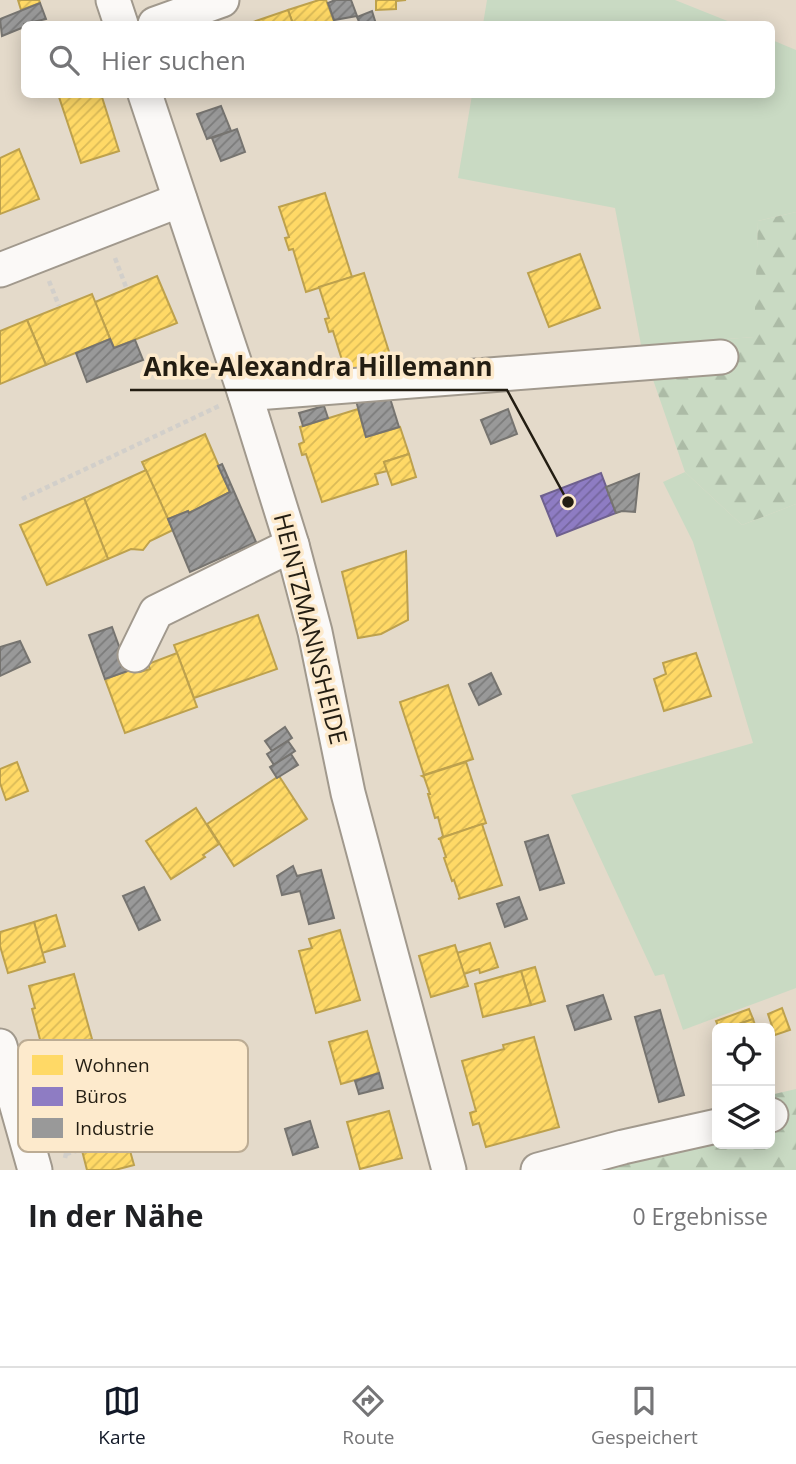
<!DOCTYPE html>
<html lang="de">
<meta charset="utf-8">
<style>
:root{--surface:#fff;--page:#f6f6f6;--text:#202124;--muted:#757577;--line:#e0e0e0;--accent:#111827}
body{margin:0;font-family:"Open Sans",sans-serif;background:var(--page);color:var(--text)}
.controls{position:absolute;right:21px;bottom:21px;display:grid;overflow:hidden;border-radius:10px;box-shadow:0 4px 18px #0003}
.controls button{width:63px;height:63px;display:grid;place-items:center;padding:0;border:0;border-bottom:2px solid var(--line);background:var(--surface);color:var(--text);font:35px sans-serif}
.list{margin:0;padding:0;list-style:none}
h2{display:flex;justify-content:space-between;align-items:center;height:91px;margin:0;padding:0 28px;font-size:30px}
h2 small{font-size:23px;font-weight:400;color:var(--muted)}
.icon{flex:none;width:38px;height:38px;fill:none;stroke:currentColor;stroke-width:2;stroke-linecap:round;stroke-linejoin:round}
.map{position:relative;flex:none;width:796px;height:1170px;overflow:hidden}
.search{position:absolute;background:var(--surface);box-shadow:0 4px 18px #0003;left:21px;right:21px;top:21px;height:77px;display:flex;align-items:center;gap:18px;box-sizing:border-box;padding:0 24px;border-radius:10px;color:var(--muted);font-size:26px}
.sheet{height:196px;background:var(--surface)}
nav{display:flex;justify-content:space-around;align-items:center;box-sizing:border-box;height:98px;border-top:2px solid var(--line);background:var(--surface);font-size:19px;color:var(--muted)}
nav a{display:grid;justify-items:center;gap:4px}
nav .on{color:var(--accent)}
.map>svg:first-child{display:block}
.green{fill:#c9dac3}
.forest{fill:url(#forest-firs)}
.homes{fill:url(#homes-hatch);stroke:#bda14d;stroke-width:2}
.offices{fill:url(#offices-hatch);stroke:#6e608e;stroke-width:2}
.industry{fill:url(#industry-hatch);stroke:#767470;stroke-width:2}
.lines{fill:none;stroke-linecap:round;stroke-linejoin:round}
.minor-casing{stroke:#a1998d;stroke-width:37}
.path{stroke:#d2cfca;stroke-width:4.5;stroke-dasharray:5 3.5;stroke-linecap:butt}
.minor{stroke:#fbf9f7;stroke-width:33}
.labels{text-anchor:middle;stroke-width:7;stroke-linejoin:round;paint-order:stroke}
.street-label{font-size:24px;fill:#231d12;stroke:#fdeacc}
.key{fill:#fdeacc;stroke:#bcac94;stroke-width:2}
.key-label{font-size:19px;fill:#231d12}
.leader{fill:none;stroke:#231d12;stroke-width:2.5}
.callout-dot{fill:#231d12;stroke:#fdeacc;stroke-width:2.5}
.callout-label{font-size:26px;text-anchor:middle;font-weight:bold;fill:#231d12;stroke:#fdeacc;stroke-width:7;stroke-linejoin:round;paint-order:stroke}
</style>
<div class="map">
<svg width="796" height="1170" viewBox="0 0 796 1170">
<defs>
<pattern id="forest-firs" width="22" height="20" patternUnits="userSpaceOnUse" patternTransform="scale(1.75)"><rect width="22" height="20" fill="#c9dac3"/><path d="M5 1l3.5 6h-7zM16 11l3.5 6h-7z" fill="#acbba6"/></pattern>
<pattern id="homes-hatch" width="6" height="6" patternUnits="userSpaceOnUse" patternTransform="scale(1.75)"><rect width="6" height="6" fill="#ffd966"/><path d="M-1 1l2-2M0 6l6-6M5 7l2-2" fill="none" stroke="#daba57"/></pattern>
<pattern id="offices-hatch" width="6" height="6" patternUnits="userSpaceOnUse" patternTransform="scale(1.75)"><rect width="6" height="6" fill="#8e7cc3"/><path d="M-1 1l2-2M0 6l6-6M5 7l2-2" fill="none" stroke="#74659d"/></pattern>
<pattern id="industry-hatch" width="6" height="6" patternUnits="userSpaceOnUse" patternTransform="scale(1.75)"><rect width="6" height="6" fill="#999"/><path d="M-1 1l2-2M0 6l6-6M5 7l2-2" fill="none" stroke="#7c7c7b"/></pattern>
</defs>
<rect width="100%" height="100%" fill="#e4daca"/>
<!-- green -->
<g class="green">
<polygon points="487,0 675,0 735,24 483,24"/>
<polygon points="772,40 796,50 796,212 758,221 755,337 641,345 615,208 458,178 472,95 772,94"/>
<polygon points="685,472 742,525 796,504 796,988 683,1030 664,974 655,976 571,795 753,743 693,542 663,482"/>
</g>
<!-- forest -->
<g class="forest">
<polygon points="796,212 796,504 742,525 685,472 641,345 754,337 758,221"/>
<polygon points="796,1089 796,1170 526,1170 717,1109 717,1144 770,1144 770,1095"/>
</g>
<!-- homes -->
<g class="homes">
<polygon points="18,0 39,0 40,3 21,10"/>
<polygon points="319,0 326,0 335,24 293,24 288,10"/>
<polygon points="376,0 406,0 396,1 396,9 376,10"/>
<polygon points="288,10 293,24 254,24 253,22"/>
<polygon points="58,94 101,94 119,151 81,163"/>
<polygon points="19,149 39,199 0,214 0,158"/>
<polygon points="325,193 352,277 306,292 293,249 289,250 285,238 289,237 279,207"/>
<polygon points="580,254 600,308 549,327 528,273"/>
<polygon points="364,273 391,358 346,373 333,331 329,332 325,319 329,318 319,287"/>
<polygon points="157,276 177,323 114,348 95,302"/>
<polygon points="92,294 110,339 46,365 27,320"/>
<polygon points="27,320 46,365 0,384 0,331"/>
<polygon points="358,409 366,437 400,427 409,454 384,462 387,471 375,474 378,484 322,502 306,454 302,455 299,444 304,442 300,427"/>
<polygon points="205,434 230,492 189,513 188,511 168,519 142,462"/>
<polygon points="409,454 416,477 392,485 384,462"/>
<polygon points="146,470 173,530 150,541 143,550 131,549 108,559 84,498"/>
<polygon points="84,498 108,559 47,585 20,525"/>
<polygon points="406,551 408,620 381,634 358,638 342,572"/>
<polygon points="258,615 277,669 194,698 174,645"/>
<polygon points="177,653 197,707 125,733 105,679 138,667 140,672 150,669 148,664"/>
<polygon points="696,653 711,696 664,711 654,679 666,674 663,663"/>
<polygon points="448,685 473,759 424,775 400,702"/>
<polygon points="17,762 28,791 6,800 0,783 0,769"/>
<polygon points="466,762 486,823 441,838 443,836 438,817 435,818 428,794 430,794 424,777 422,776"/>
<polygon points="279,776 307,819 234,866 207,824"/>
<polygon points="196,808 219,844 203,855 205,857 171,879 146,841"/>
<polygon points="482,824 502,885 458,899 460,898 454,880 452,881 444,858 446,857 440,839 438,839"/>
<polygon points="56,915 65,946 42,953 34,922"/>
<polygon points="34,922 45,962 8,973 0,946 0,932"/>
<polygon points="340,930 360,1000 316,1013 299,951 312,948 309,939"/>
<polygon points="490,943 498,967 480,973 479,969 464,974 457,953"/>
<polygon points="455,945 468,986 431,997 419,956"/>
<polygon points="535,967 545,1001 531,1005 521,971"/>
<polygon points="521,971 531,1005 483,1017 475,984"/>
<polygon points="74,974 92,1039 80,1042 83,1054 50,1063 46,1047 42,1047 32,1009 35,1008 29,986"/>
<polygon points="782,1008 790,1030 775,1035 768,1014"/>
<polygon points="749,1009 753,1019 728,1028 719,1028 716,1021"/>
<polygon points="753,1019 756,1028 728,1028"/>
<polygon points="367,1031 379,1073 341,1084 329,1042"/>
<polygon points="534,1037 559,1127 486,1147 479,1123 473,1125 470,1113 476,1111 462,1061 504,1049 503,1045"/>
<polygon points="389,1111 402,1158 360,1169 347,1122"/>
<polygon points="120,1115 134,1165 115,1170 87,1170 76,1127"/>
</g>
<!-- offices -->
<polygon class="offices" points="601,473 616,513 557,536 541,496"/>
<!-- industry -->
<g class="industry">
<polygon points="335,0 351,0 357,16 334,20 328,3"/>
<polygon points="40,3 46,19 24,24 24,27 2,36 0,19"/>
<polygon points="372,11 376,24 360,24 357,17"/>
<polygon points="221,106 231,131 207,139 197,114"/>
<polygon points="237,129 245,152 221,161 212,138"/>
<polygon points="110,339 114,348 135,340 143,360 87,382 76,353"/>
<polygon points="389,395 399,427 366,437 355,397"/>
<polygon points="324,406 328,418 303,426 299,413"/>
<polygon points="508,409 517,434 491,444 481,420"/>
<polygon points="222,464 256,542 190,572 168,519 188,511 189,513 230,492 218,466"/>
<polygon points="639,474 635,512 622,511 616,513 606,487"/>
<polygon points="112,627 128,671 105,679 89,635"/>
<polygon points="20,641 30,662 0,676 0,647"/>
<polygon points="491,673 501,694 479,705 469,684"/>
<polygon points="285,727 292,738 272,751 265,741"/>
<polygon points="288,741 295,751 274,765 267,754"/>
<polygon points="291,754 298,765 277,778 270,767"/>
<polygon points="548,835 564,883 540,890 525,842"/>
<polygon points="293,866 297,876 321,870 334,918 309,924 300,891 282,895 277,876"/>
<polygon points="144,887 160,920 139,930 123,896"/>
<polygon points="519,897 527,919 505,927 497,904"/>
<polygon points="603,995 611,1019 575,1030 567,1006"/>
<polygon points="660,1010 684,1095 659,1102 635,1017"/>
<polygon points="379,1073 383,1088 359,1094 355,1081"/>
<polygon points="310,1121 318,1147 293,1155 285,1129"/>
</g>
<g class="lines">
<!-- minor casing -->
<g class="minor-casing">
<g id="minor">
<polyline points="113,0 121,24"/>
<polyline points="155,24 222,0"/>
<polyline points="145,94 245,394 292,545 315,632 348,793 449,1170"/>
<polyline points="0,270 180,200"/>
<polyline points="245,394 721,357"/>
<polyline points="135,655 156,612 292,545"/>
<polyline points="0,1046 35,1170"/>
<polyline points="770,1115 771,1115"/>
<polyline points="538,1170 623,1147 717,1126"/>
</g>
</g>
<!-- path -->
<g class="path">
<polyline points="115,258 126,287"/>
<polyline points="49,281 59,306"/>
<polyline points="22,499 219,406"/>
<polyline points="66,1154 76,1151"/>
<polyline points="65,1158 72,1128"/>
</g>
<!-- minor -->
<use href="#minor" class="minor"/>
</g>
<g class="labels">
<!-- street labels -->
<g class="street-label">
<text transform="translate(310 629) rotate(76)" y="8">HEINTZMANNSHEIDE</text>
</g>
</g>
<!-- legend -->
<rect x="18" y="1040" width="230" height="112" rx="10" class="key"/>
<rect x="32" y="1055" width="31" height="20" fill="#ffd966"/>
<rect x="32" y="1087" width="31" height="19" fill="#8e7cc3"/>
<rect x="32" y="1118" width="31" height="20" fill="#999"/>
<g class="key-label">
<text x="75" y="1072">Wohnen</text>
<text x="75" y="1103">Büros</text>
<text x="75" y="1135">Industrie</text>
</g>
<!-- callouts -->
<path class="leader" d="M568 502L507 390H130"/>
<circle class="callout-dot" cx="568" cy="502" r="7"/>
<g class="callout-label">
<text x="318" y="376">Anke-Alexandra Hillemann</text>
</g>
</svg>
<div class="controls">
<button><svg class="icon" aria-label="locate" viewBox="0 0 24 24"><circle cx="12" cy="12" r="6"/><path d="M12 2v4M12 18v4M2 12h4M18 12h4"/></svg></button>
<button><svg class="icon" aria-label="layers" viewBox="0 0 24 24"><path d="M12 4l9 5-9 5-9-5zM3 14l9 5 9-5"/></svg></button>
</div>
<div class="search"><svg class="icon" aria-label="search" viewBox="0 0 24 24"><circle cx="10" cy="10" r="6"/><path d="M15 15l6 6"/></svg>Hier suchen</div>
</div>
<section class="sheet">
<h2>In der Nähe<small>0 Ergebnisse</small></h2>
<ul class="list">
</ul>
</section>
<nav>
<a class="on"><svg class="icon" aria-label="map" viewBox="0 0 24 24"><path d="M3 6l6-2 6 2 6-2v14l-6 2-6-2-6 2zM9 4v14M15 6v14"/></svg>Karte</a>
<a><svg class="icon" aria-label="directions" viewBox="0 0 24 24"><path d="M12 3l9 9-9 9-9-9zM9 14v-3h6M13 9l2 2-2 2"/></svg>Route</a>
<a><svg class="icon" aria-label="saved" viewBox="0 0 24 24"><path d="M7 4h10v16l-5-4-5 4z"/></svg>Gespeichert</a>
</nav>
